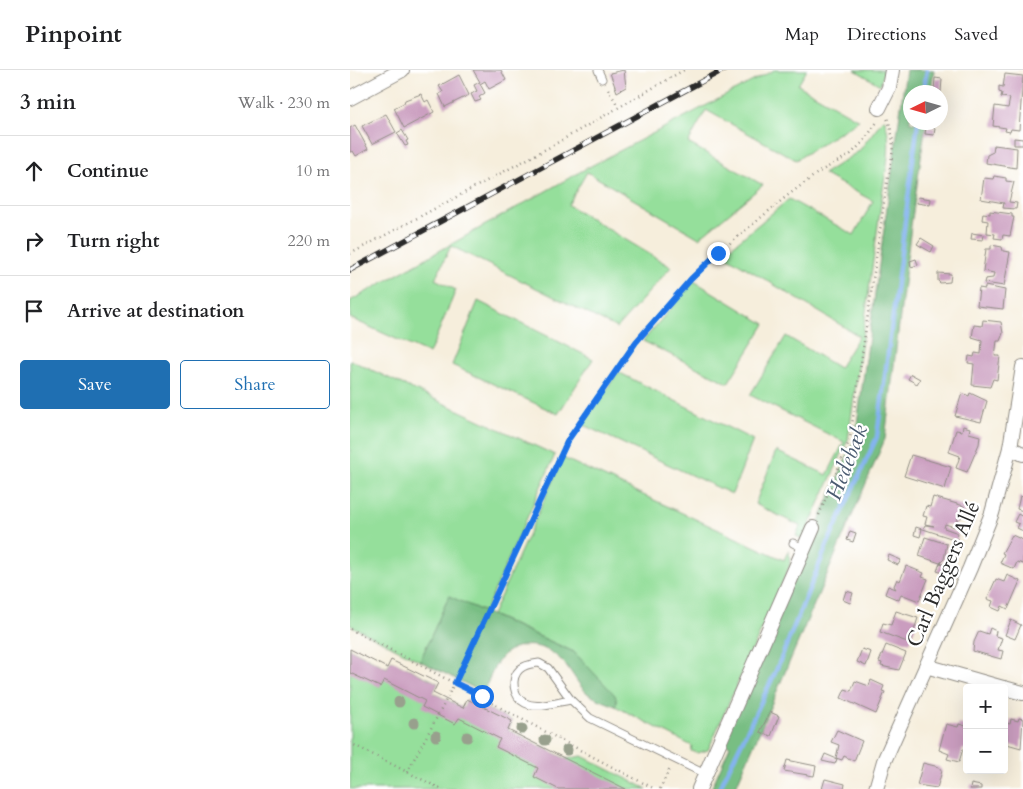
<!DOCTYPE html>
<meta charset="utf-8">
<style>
:root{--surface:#fff;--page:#f6f6f6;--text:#202124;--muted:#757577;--line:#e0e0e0;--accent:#1f6fb2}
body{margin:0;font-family:Cardo,serif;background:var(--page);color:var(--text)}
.controls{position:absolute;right:15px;bottom:15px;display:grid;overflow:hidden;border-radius:5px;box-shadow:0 5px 20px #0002}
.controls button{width:45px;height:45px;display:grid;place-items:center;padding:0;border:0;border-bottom:1px solid var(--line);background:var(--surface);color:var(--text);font:25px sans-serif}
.compass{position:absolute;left:553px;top:15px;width:45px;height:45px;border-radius:50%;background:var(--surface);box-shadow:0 5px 20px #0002;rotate:265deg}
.stop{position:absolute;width:15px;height:15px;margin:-11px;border:4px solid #1a73e8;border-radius:50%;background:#fff}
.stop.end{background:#1a73e8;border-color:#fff;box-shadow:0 1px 5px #0008}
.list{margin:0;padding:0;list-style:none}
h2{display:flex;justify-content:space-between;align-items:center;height:65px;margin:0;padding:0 20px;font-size:21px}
h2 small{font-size:16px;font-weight:400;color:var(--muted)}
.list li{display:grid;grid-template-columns:32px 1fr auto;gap:15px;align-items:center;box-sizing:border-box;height:70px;padding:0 20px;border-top:1px solid var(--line)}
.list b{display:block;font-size:19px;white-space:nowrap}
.list em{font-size:16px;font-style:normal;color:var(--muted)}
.actions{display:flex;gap:10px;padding:15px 20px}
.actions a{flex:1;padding:11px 0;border:1px solid var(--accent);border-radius:5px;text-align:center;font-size:18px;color:var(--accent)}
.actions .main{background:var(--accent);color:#fff}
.icon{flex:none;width:28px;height:28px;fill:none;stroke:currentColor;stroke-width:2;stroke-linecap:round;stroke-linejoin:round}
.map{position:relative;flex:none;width:673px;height:719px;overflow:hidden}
header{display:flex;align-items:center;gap:30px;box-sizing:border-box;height:70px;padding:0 25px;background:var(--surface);border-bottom:1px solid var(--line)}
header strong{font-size:24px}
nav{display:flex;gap:28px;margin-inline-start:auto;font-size:18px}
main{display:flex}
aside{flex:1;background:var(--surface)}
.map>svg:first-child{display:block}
.green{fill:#95df9b;stroke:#608563}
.forest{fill:#78be83;stroke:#527457}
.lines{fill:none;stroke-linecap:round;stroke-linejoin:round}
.stream{stroke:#84b4ef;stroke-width:4.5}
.building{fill:#ca9dbf}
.lane-casing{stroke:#908c84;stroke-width:9}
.street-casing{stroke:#908c84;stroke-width:16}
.path{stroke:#908c84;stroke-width:2.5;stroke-dasharray:1 4;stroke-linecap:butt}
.lane{stroke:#fff;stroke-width:7}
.street{stroke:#fff;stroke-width:14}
.rail-casing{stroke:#2b2b2b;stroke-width:5.5}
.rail{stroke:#fff;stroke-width:4;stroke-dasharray:11;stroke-linecap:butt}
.tree{fill:#98a08d}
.route{stroke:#1a73e8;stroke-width:6}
.labels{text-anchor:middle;stroke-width:4.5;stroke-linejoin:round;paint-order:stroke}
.street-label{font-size:21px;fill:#2b2b2b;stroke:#fff}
.water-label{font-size:22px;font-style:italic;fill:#4a5b70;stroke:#fff}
</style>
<header>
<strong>Pinpoint</strong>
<nav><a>Map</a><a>Directions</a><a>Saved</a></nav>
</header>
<main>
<aside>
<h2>3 min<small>Walk · 230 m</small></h2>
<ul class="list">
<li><svg class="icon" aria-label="ahead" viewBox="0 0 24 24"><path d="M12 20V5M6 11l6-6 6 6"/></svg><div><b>Continue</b></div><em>10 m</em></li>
<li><svg class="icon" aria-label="right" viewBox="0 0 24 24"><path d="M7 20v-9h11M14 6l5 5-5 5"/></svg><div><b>Turn right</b></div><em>220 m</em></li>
<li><svg class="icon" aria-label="arrive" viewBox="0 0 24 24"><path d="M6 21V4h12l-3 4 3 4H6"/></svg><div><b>Arrive at destination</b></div></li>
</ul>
<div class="actions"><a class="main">Save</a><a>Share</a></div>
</aside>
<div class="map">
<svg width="673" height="719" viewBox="0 0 673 719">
<rect width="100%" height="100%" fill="#fff"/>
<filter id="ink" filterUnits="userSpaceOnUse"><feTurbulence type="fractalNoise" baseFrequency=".02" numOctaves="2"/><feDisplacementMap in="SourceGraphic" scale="10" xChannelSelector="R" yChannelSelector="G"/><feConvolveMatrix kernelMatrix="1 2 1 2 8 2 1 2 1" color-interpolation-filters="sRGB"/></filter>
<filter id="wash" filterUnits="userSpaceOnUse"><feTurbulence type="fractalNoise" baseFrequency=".0096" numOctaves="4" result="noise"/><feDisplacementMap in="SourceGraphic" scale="20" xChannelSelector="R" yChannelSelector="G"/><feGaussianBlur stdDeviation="1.12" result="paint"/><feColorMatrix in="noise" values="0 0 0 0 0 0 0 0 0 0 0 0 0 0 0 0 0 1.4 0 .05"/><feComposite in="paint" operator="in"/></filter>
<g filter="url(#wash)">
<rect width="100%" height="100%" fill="#f6eedc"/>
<!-- green -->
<g class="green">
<polygon points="424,0 457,0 448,15 509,50 446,90 356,40 338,73 413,115 349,168 237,102 218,135 321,197 267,258 101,176 85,209 106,220 79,284 0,248 0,231 237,98"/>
<polygon points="505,0 534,0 530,15"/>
<path d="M534 48C542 71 538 89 534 112L498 370 453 469 446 466 450 456 405 434 426 381 477 405 494 372 400 325 436 266 489 298 509 266 373 184 439 129 504 165 523 131 473 104 509 81Z"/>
<polygon points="344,211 415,254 378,313 293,271"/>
<polygon points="128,231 243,289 208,344 102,295"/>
<polygon points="0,290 205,385 135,542 99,527 70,591 0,555"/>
<polygon points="268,302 403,370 382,424 233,355"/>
<polygon points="213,388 434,490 439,479 440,495 358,680 348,683 341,681 342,676 265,636 267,632 224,582 142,545"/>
<polygon points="0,579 37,598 41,590 88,613 83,623 113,638 117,629 162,651 158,660 216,689 232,686 297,719 0,719"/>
</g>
<!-- forest -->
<g class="forest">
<polygon points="556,0 584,0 581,22 560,22 560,52 576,53 561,156 535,369 385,719 361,719 380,676 373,672 505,368"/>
<path d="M99 526 224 582 265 625 267 632 265 636C257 632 245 629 237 623 227 614 221 599 211 590 195 573 165 569 150 589 142 599 138 611 134 623L70 591Z"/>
</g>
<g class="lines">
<!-- stream -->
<g class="stream">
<polyline points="573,22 577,0"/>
<polyline points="369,719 425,603 478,473 527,367 568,52"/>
</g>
</g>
<g id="blocks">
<!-- building -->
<g class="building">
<polygon points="123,0 151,0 156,10 139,19 135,11 130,14 135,23 129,27 131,30 125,32 121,24 127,21 124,15 130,12"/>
<polygon points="274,0 276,17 267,22 260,3"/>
<polygon points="655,4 673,6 669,60 661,59 660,62 655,61 656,58 643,56 645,36 658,38 660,28 651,27 652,23 649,22 649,16 653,17"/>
<polygon points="109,5 119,25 95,37 89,24 93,22 89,16"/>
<polygon points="585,8 592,9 591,22 584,21"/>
<polygon points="71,24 75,32 78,30 84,42 54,58 44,38 54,33 55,30"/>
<polygon points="36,44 46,62 22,74 12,56"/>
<polygon points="5,55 18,79 6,86 3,81 0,82 0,58"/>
<polygon points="576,57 585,58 584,65 575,64"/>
<polygon points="52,60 58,70 56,71 58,75 55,76 47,63"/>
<polygon points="664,68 673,69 673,75 664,75"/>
<polygon points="644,75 667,78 666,98 636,93 637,85 643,82"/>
<polygon points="644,106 656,108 656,111 664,112 659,132 667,133 666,139 653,138 654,133 631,129 634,108 643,109"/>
<polygon points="568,127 581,129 580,135 567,133"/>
<polygon points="640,141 662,144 662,147 664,147 660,166 653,165 652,169 644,168 645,164 637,163 638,151 632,150 633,143 640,144"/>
<polygon points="622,163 634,165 633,170 621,169"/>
<polygon points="571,168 584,176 581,182 567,174"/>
<polygon points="641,175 652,177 653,181 660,182 654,216 634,213 635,209 643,208 644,203 633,201 636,179 641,179"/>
<polygon points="566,189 568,195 561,197 560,191"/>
<polygon points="588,203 601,204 600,212 590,213 588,211"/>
<polygon points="635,216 655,220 653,239 627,236 629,218 635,219"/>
<polygon points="633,250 651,252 653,263 650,271 647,271 645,286 650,286 647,310 643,309 640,317 622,315 624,294 618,293 619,286 624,287 625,283 631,284 632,270 622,267 624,255 632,256"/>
<polygon points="561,304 570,309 567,314 558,309"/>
<polygon points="612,323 619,326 620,323 637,331 631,352 605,346"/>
<polygon points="613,356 620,358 619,363 630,366 629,374 617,402 606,398 610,386 599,382 606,360 612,361"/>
<polygon points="561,385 601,397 595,419 554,406"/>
<polygon points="670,426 673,427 673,441 667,439"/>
<polygon points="583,427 614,436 615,442 611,448 608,447 605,457 595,454 594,458 608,463 607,470 573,459 575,455 584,456 575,454 577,447 573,446 576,436 580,437"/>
<polygon points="668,444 673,447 673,461 667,458 669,454 664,452"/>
<polygon points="566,457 572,459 570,467 564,465"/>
<polygon points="500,461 506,463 503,472 497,470"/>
<polygon points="662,465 673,470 673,494 667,492 664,499 650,493 654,484 652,483"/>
<polygon points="575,467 597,474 594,489 590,493 601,497 599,505 587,501 590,493 569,486"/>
<polygon points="539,485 551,490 548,495 537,490"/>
<polygon points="556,496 574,503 572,507 578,509 569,531 551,524 549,530 535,524 538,516 546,519 544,516 547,509 550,511"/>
<polygon points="657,505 670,511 658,539 652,536 650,541 641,537 643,531 637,529 646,509 654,512"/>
<polygon points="496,521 503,523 500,533 493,530"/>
<polygon points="546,541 568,548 560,573 530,562 533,553 541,555"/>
<polygon points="661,550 671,555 665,569 655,565"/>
<polygon points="640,558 646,561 645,566 652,568 648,580 653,581 651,589 623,581 624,572 629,561 638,564"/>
<polygon points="536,575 556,583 549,600 531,596 532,593 529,592"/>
<polygon points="0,579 37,598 41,590 88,613 83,623 113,638 117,629 162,651 158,660 276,719 208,719 184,707 188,698 146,677 150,669 109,648 105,654 72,637 75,631 34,610 30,617 0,603"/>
<polygon points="512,579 521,582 516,596 507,592"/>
<polygon points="521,610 534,616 532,621 535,622 526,644 491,628 495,619 501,621 505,611 519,616"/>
<polygon points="420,642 429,646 421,666 410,662"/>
<polygon points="669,648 673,649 671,678 657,674 657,663 654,662 656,653 660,654 661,649 668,651"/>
<polygon points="596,654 608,657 609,654 616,656 617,680 613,679 609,692 597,689 599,684 589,680"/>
<polygon points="487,660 512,671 504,691 494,686 492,690 486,688 489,675 481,672"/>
<polygon points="475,684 487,689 485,694 472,691"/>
<polygon points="437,690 466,696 464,706 434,701"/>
<polygon points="573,693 589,697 592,701 587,718 567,715"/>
<polygon points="475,709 495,714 494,719 472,719"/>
<polygon points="621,714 631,716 631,719 620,719"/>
</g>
</g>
</g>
<g filter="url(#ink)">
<use href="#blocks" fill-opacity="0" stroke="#908c84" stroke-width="1"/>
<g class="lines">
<!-- lane casing -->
<g class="lane-casing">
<g id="lane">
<polyline points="248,0 252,9"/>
<polyline points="443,473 453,478"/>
<path d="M189 593 198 598 221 630C208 632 187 639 175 633 163 627 160 608 170 599 176 594 182 594 189 593Z"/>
<polyline points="221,630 240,648 355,704"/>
</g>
</g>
<!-- street casing -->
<g class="street-casing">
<g id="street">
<polyline points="0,28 52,0"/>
<polyline points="529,38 539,18 542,0"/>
<polyline points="660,378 673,384"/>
<polyline points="576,596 653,618"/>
<polyline points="654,618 673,623"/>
<polyline points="349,719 463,458"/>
<polyline points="526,719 534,691 620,498 642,443 660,378 673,297"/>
</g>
</g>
<!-- path -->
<g class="path">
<polyline points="258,19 268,36"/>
<polyline points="0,184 198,78 334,0"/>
<path d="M469 445 500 369 537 112C542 89 547 71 537 48"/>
<path d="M0 559C103 611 203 667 305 719"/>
<polyline points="0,673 91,719"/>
<polyline points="57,702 92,638 138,544 217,369 286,272 341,209 368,183 437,126 469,102 501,84 514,71 527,52"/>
<polyline points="310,719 320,698"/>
</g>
<!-- lane -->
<use href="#lane" class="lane"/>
<!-- street -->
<use href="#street" class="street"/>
<!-- rail casing -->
<g class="rail-casing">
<polyline id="rail" points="0,200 373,0"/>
</g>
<!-- rail -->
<use href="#rail" class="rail"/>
</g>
<!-- trees -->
<g class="tree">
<circle cx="49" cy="632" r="5.5"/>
<circle cx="64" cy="653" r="5.5"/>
<circle cx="172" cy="659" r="5.5"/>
<circle cx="86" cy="666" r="5.5"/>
<circle cx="117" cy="667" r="5.5"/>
<circle cx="195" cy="670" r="5.5"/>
<circle cx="217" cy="680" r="5.5"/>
</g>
</g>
<g class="lines" filter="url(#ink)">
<!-- route -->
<polyline class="route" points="132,626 105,613 218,370 286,272 341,209 368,183"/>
</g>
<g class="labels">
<!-- street labels -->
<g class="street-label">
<text transform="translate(593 504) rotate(-67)" y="7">Carl Baggers Allé</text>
</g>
<!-- water labels -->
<g class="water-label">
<text transform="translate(496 392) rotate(-69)" y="8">Hedebæk</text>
</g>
</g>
</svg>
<div class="controls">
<button>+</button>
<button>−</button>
</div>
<svg class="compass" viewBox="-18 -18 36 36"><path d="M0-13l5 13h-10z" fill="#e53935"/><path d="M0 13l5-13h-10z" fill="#757577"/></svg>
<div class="stop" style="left:132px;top:626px"></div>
<div class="stop end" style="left:368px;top:183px"></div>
</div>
</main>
